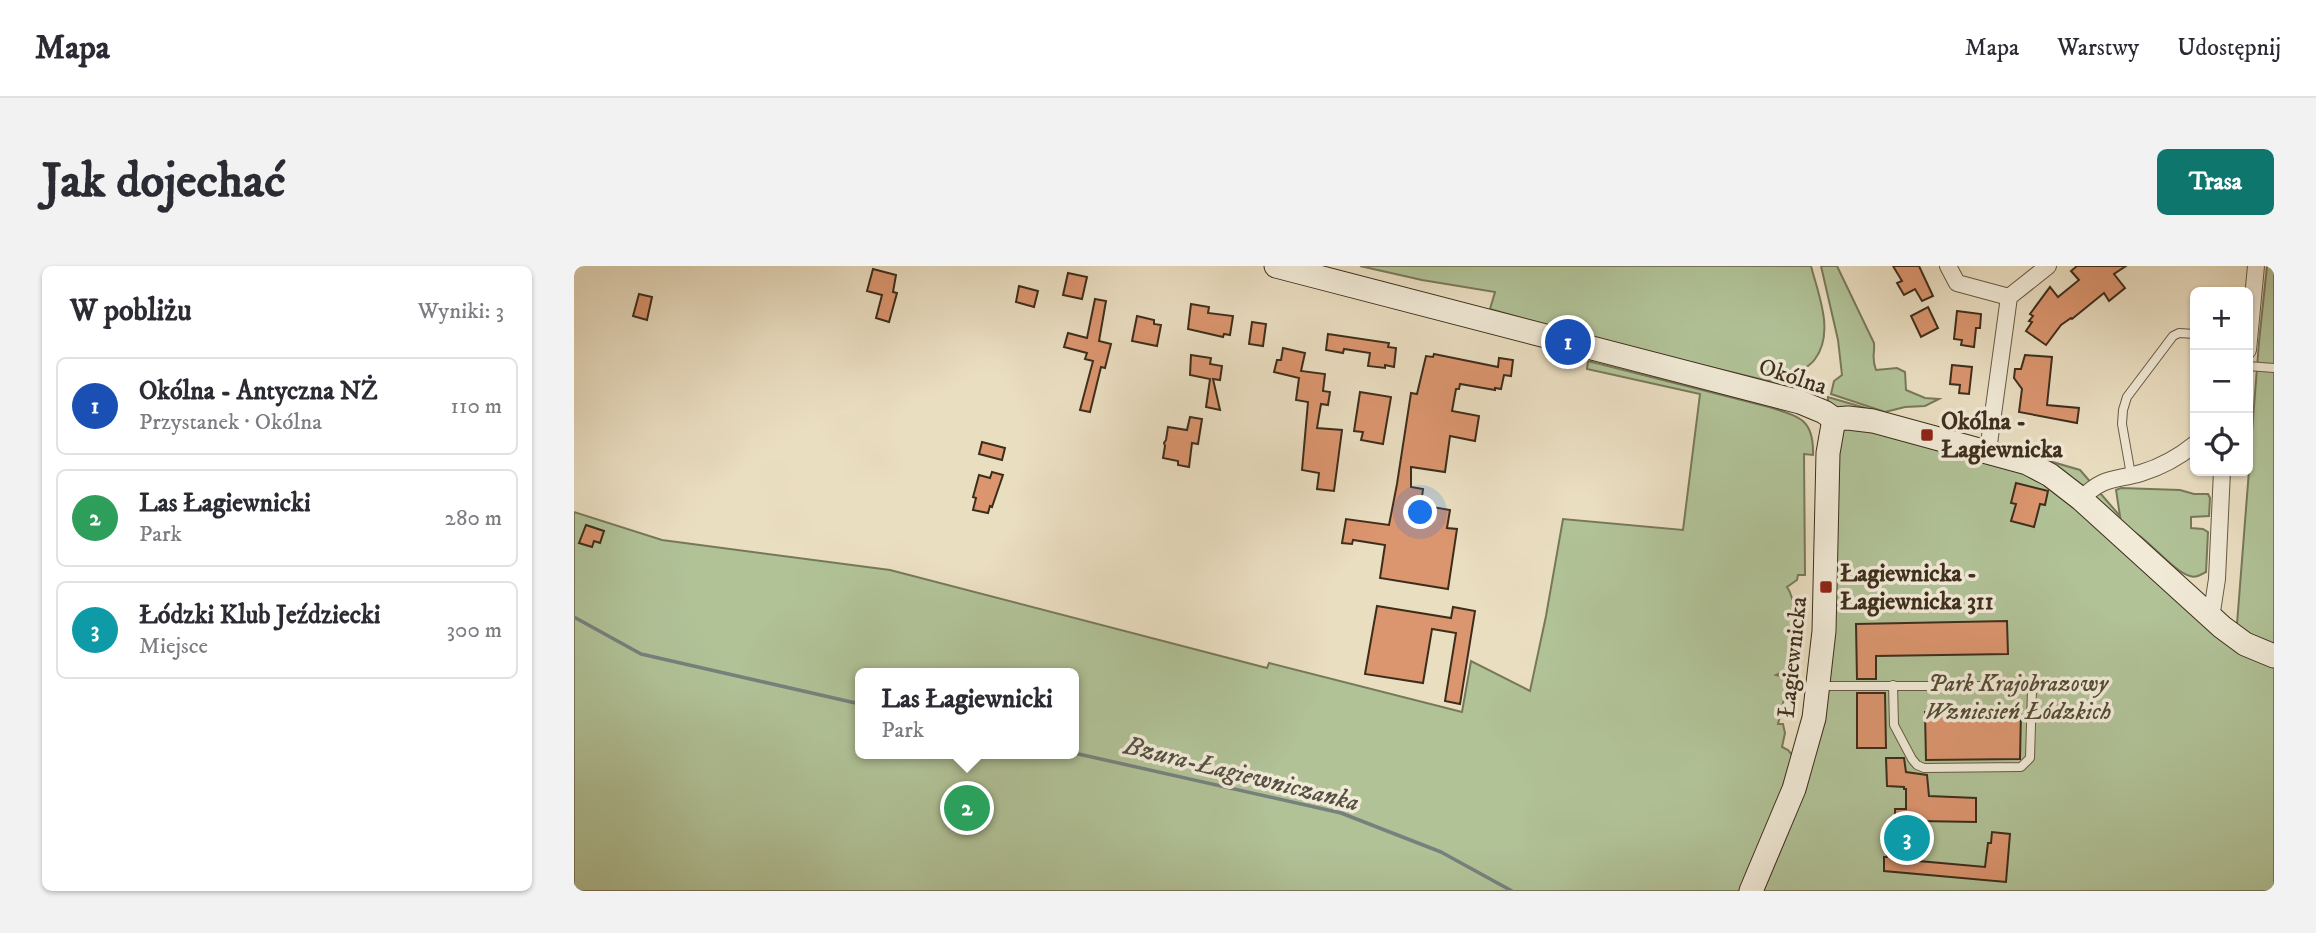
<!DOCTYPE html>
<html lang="pl">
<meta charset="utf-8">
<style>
:root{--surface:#fff;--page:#f2f2f3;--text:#2b2b33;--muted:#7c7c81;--line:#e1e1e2;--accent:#0f766e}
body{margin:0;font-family:"IM FELL DW Pica",serif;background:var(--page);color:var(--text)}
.controls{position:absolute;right:21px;top:21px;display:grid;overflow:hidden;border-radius:10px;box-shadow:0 2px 5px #0004}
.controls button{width:63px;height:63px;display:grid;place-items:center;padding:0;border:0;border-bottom:2px solid var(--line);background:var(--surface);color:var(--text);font:35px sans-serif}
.you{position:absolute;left:847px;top:247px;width:24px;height:24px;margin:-18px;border:5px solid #fff;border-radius:50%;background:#1a73e8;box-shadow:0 0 0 10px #1a73e833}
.badge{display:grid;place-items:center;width:46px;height:46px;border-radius:50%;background:var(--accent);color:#fff;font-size:23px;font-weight:700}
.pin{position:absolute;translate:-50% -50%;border:4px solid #fff;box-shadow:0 2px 7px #0006}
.popup{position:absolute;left:281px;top:402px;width:224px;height:91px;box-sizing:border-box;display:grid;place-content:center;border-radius:10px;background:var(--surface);filter:drop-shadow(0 2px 5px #0005);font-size:23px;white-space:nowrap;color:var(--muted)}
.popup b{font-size:26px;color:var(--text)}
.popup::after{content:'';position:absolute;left:50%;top:100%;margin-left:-14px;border:14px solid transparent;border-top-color:var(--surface)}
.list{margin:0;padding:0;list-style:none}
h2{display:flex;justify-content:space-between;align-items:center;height:91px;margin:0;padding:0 28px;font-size:30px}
h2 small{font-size:23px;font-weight:400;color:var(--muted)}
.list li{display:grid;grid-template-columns:46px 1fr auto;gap:21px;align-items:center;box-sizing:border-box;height:98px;margin:0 14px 14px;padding:0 14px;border:2px solid var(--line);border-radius:10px}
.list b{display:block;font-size:26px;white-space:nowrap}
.list p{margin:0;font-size:23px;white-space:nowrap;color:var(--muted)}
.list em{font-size:23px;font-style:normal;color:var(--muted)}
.icon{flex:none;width:38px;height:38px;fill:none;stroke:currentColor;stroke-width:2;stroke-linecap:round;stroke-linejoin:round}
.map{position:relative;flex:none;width:1700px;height:625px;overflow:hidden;border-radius:10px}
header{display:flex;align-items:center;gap:42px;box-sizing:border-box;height:98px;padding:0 35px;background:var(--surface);border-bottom:2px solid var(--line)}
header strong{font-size:33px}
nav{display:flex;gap:38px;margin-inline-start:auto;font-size:24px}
.intro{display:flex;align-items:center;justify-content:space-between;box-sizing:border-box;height:168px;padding:0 42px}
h1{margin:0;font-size:49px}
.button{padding:18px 32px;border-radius:10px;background:var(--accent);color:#fff;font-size:24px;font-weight:700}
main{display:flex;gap:42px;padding:0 42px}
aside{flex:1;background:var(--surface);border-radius:10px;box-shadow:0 2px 5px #0004}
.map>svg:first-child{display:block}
.green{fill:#b1c297;stroke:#77785a;stroke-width:2;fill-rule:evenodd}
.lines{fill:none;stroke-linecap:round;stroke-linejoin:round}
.stream{stroke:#76817d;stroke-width:3.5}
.building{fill:#db956f;stroke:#3d2e1c;stroke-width:2}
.lane-casing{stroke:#685a45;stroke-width:10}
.street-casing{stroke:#685a45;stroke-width:18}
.secondary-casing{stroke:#3d2e1c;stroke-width:25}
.lane{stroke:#f1ead7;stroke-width:8}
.street{stroke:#f1ead7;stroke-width:16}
.secondary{stroke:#f1ead7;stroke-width:23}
.poi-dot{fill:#8f2418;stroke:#f1ead7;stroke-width:2.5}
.labels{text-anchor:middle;stroke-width:7;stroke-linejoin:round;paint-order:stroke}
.street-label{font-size:24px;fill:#3d2e1c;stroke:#f1ead7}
.poi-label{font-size:24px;font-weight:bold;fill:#3d2e1c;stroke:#f1ead7;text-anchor:start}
.park-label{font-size:24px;font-style:italic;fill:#544c35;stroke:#f1ead7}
.water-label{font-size:26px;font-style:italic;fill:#555144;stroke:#f1ead7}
</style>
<header>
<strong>Mapa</strong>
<nav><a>Mapa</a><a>Warstwy</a><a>Udostępnij</a></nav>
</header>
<div class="intro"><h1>Jak dojechać</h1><a class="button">Trasa</a></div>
<main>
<aside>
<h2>W pobliżu<small>Wyniki: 3</small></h2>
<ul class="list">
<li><span class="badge" style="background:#1a4fb4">1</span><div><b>Okólna - Antyczna NŻ</b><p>Przystanek · Okólna</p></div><em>110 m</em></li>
<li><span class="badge" style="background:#2e9e5b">2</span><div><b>Las Łagiewnicki</b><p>Park</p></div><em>280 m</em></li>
<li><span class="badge" style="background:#0f9aa8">3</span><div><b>Łódzki Klub Jeździecki</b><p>Miejsce</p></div><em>300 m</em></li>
</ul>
</aside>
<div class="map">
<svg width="1700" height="625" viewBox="0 0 1700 625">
<rect width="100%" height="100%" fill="#eadec1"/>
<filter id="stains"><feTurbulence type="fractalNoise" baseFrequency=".00286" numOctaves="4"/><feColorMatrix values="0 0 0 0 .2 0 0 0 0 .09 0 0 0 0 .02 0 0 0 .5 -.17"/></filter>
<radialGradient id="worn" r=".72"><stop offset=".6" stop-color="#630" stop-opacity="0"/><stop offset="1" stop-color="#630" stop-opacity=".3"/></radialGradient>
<!-- green -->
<g class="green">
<path d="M786 0H1237C1244 28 1261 66 1241 93 1237 99 1229 103 1224 108V122L1027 75 916 43 921 26 848 14Z"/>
<path d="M1247 0H1263L1300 77C1301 90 1297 90 1302 104L1323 102 1331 106 1332 124 1351 132 1365 133 1351 140 1331 141 1311 146 1257 128 1260 115 1268 109 1264 74Z"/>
<path d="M1693 0H1700V625H0V246L88 274 316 304 693 402 695 397 888 446 897 395 956 425 972 350 989 253 1109 264 1126 128 1013 103 1014 95 1195 141C1226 151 1240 153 1239 189L1230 188 1231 309H1224L1223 314 1213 321C1227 340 1214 379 1215 403L1202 409 1215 413 1204 458H1209L1211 467 1208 481 1214 484 1219 490 1251 440 1254 131 1506 204 1546 250 1542 224 1547 222 1606 224 1620 228H1634L1636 232 1635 250 1617 251V262L1629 263 1634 266 1632 306C1626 309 1622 312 1616 310 1600 306 1576 275 1560 266L1662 371 1685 76ZM286 407H500V488H286Z"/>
</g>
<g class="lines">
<!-- stream -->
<g class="stream">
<polyline points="0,351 67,388 286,438"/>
<polyline points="500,487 767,547 867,586 938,625"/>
</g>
</g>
<!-- building -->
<g class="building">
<polygon points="1319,0 1345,0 1359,30 1348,35 1341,23 1330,29 1323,17 1328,15"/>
<polygon points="1503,0 1552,0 1540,8 1551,22 1535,35 1530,27 1498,53 1497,52 1487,59 1472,79 1452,65 1458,56 1455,55 1459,50 1456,48 1476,21 1484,31 1505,14 1497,5"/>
<polygon points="299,3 322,9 319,26 323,27 315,56 302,52 308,29 293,25"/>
<polygon points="494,7 513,11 508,33 489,29"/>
<polygon points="445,20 464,25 460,41 442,36"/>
<polygon points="65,28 78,31 73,54 59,50"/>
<polygon points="521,33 532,35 525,75 537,78 531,102 527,101 516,146 506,144 519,95 511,93 513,87 490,81 494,67 513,72"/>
<polygon points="617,38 635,41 634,47 659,50 656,69 650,68 649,71 614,63"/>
<polygon points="1354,41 1364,62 1347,71 1337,50"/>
<polygon points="1383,45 1407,48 1406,62 1402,62 1400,81 1387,79 1388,74 1380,73"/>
<polygon points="563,50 580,54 580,58 587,59 583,80 558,75"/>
<polygon points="678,56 692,58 689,80 675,78"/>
<polygon points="754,68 815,77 814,81 822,82 820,101 811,99 811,102 794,100 796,87 770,83 769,87 752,84"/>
<polygon points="709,82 731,87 727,105 751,108 749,125 756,126 754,139 747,138 743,162 768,164 760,225 743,223 745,207 728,204 734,136 722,134 725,112 700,106 703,94 707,94"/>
<polygon points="860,88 924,101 925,92 939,94 937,110 930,109 927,123 921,122 921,124 886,118 885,123 882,123 878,145 905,150 901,175 876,170 871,206 837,201 837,221 849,223 847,239 876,244 873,262 883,263 874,323 806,312 811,279 779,274 778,278 768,277 772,253 815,259 823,218 837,127 843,128 852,90 859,91"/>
<polygon points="617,89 637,92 636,98 648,100 646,114 639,113 646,144 632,141 636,113 616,109"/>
<polygon points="1451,89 1478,91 1473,139 1505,142 1503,157 1445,146 1448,123 1440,112 1441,103 1447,103"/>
<polygon points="1378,99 1398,101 1395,128 1385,127 1386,119 1376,118"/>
<polygon points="786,126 817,131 809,178 787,174 789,166 780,165"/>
<polygon points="616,151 628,153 624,178 618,177 615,201 604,199 604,195 589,192 591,180 590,177 592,174 594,161 613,164"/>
<polygon points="408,176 431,182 428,194 405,188"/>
<polygon points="418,206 429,209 418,241 416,240 414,247 399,244 402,232 399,231 405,209 416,212"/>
<polygon points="1442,217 1474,225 1471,239 1466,238 1460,261 1437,255 1442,238 1437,237"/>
<polygon points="12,259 30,265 26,277 20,275 18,281 5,277"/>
<polygon points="803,340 877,352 879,341 901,345 886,438 871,435 882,367 858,363 849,417 791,408"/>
<polygon points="1433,355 1434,388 1302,390 1302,413 1283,413 1282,358"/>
<polygon points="1283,427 1311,427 1312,482 1283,482"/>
<polygon points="1447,445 1446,493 1352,494 1351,446"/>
<polygon points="1312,492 1330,492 1332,506 1353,509 1355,530 1402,532 1402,556 1344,555 1345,595 1411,601 1414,577 1417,577 1418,566 1436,568 1432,616 1310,605 1310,591 1313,591 1313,584 1322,584 1321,543 1332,543 1332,523 1330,523 1330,521 1313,520"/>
</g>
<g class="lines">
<!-- lane casing -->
<g class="lane-casing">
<g id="lane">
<polyline points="1674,100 1700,102"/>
<polyline points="1557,209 1548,158 1549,144 1553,131 1599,70 1605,67 1621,68"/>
<polyline points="1245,420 1452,420 1458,424 1456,492 1447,501 1350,502 1343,499 1338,493 1320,459 1319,419"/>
</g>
</g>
<!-- street casing -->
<g class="street-casing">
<g id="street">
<polyline points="1374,0 1383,17 1435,31"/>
<polyline points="1674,84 1682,0"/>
<polyline points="1414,185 1435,31 1474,0"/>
<path d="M1507 233C1530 210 1539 215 1567 207 1587 201 1605 191 1621 178"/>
<polyline points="1637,352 1643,313 1648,205"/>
</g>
</g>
<!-- secondary casing -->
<g class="secondary-casing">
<g id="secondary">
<polyline points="702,0 1226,136 1250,146 1260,153 1274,152 1299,155 1453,197 1476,209 1507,233 1648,361 1671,378 1700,390"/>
<polyline points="1177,625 1220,523 1240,452 1250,365 1254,187 1260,153"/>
</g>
</g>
<!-- lane -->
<use href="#lane" class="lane"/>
<!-- street -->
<use href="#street" class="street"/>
<!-- secondary -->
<use href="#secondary" class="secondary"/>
</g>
<!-- markers -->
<g class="poi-dot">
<rect x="1346" y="162" width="14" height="14" rx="3.5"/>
<rect x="1245" y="314" width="14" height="14" rx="3.5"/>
</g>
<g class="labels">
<!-- street labels -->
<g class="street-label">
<text transform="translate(1219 110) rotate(18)" y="8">Okólna</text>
<text transform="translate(1218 391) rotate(-84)" y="8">Łagiewnicka</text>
</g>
<!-- poi labels -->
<g class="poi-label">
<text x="1367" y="163">Okólna -<tspan x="1367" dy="28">Łagiewnicka</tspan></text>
<text x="1266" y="315">Łagiewnicka -<tspan x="1266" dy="28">Łagiewnicka 311</tspan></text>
</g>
<!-- park labels -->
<g class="park-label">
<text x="1444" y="425">Park Krajobrazowy<tspan x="1444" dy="28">Wzniesień Łódzkich</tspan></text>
</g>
<!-- water labels -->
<g class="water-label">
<text transform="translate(668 507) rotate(14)" y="9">Bzura-Łagiewniczanka</text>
</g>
</g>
<rect width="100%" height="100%" filter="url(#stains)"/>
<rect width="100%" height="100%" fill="url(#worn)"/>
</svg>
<div class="controls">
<button>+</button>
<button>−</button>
<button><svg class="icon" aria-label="locate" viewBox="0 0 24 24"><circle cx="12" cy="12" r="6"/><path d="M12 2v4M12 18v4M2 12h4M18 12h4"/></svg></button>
</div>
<div class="you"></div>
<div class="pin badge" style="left:994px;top:76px;background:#1a4fb4">1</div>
<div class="pin badge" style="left:393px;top:542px;background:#2e9e5b">2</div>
<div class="popup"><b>Las Łagiewnicki</b>Park</div>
<div class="pin badge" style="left:1333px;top:572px;background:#0f9aa8">3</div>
</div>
</main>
